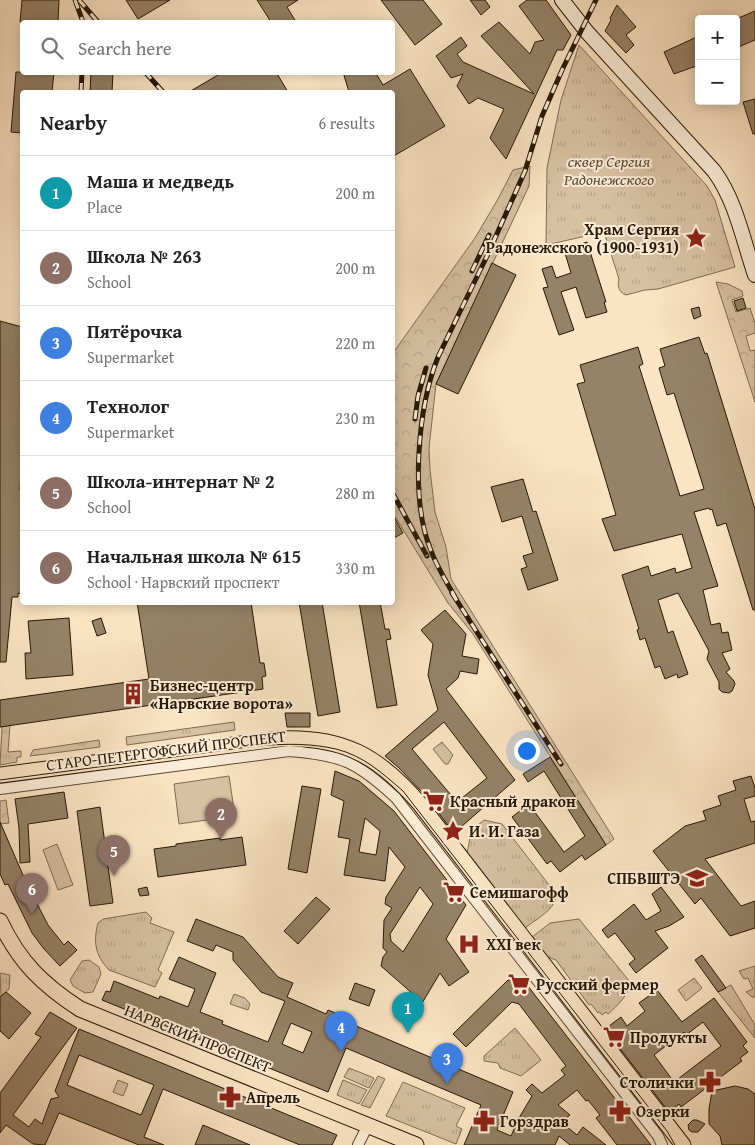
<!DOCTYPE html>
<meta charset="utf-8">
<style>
:root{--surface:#fff;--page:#f2f2f2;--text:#222;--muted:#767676;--line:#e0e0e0;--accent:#0b8043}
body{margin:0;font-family:"Gentium Book Plus",serif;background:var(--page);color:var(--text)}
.controls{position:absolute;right:15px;top:15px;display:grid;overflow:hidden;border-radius:5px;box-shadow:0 2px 12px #0003}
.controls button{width:45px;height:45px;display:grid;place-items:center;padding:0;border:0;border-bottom:1px solid var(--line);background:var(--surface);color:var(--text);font:25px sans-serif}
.you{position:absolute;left:526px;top:750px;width:18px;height:18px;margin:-12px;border:4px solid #fff;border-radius:50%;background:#1a73e8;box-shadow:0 0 0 8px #1a73e833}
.badge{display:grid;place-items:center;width:32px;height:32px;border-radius:50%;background:var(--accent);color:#fff;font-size:16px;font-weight:700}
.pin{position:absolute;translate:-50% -41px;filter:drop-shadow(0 1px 2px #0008)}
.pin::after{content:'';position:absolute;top:26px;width:18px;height:15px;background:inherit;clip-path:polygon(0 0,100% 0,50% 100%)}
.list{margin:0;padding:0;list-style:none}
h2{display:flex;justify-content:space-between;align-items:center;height:65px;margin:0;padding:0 20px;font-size:21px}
h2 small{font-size:16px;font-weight:400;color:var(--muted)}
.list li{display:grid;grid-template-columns:32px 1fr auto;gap:15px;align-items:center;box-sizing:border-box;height:75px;padding:0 20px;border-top:1px solid var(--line)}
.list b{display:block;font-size:19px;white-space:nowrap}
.list p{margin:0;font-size:16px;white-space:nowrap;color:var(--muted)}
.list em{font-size:16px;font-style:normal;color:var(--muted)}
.icon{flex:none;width:28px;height:28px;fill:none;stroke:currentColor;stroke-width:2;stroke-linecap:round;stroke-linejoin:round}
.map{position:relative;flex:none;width:755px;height:1145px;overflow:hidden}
.search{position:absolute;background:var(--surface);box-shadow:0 2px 12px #0003;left:20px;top:20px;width:375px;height:55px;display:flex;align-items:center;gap:12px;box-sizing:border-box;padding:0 18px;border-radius:5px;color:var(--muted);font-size:19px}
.panel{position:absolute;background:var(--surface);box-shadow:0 2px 12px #0003;left:20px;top:90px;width:375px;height:515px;border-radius:5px}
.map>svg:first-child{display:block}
.grass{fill:url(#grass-tufts);stroke:#7f6c54}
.forest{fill:url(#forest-crowns);stroke:#7f6c54}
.garden{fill:#d7c1a3;stroke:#7f6c54}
.building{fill:#958268;stroke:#271705;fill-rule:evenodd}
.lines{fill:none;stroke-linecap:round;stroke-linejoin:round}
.street-casing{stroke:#5c4a34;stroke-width:12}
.secondary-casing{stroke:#271705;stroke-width:16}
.primary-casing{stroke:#271705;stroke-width:17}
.street{stroke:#fcedd8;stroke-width:10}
.secondary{stroke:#fcedd8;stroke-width:14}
.primary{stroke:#fbe4c3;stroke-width:15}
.tram{stroke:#271705;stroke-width:1}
.rail-casing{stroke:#271705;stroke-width:5}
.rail{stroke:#fcedd8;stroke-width:3;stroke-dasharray:9;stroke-linecap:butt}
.labels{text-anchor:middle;stroke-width:4;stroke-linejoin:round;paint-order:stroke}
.park-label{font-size:16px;font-style:italic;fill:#5c4a34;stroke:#fcedd8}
.poi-label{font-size:16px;font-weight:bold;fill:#271705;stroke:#fcedd8;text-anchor:start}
.street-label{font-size:16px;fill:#271705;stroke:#fcedd8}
</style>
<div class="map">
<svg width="755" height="1145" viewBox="0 0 755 1145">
<defs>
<pattern id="grass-tufts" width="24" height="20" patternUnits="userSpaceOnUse" patternTransform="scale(1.25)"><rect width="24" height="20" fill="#d7c1a3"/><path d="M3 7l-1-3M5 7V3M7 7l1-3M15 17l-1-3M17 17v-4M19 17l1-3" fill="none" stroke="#b9a58b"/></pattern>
<pattern id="forest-crowns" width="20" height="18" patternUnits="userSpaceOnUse" patternTransform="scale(1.25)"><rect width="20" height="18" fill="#d7c1a3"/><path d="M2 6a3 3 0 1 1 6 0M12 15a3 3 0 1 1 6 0" fill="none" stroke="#b9a58b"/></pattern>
</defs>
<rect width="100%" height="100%" fill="#fbe4c3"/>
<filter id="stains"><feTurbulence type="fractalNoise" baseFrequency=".004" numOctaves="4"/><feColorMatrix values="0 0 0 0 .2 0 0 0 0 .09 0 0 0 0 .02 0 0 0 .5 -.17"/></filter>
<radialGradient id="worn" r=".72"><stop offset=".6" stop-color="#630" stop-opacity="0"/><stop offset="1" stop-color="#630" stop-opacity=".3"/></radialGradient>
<!-- grass -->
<g class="grass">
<path d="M579 45 707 186 715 200 735 267 658 289 645 290 626 295C619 293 617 285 619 279L604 232 546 245 547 168 561 100Z"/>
<polygon points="234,722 235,730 127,745 126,737"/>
<polygon points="10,725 8,752 21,751 21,757 17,757 17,762 0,765 2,727"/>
<polygon points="99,740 100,747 30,756 33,750"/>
<polygon points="442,742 453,755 448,764 445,764 433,749"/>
<path d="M484 820 502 824 556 894C558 908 535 920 525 928L467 853 470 838 479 830 477 826Z"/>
<path d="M146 912 152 918 150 923 174 932 158 970 162 973 155 987 109 970C95 955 93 942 98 923L103 919Z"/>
<path d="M579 919 630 982C630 994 617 1006 608 1014L606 1012 602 1015 600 1012 598 1013 591 1004 589 1005 556 960 548 957 532 937 550 923Z"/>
<polygon points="89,960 99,967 101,974 93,992 85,993 73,986 70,980 82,961"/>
<polygon points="755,966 755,997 752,997 746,992 753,989 748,978 744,979 739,971"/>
<polygon points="0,973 10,975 9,989 1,996"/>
<polygon points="694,978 702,988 686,1001 678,990"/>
<polygon points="731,985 755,1025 755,1038 718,992"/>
<polygon points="234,994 245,998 250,1004 248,1010 230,1004"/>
<polygon points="515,1028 541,1060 521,1076 500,1068 498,1063 484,1061 484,1056"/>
<polygon points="349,1068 374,1078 369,1088 344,1077"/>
<polygon points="378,1076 385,1079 370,1108 361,1105"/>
<polygon points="118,1080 128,1084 123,1096 113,1092"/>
<polygon points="343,1080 367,1090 359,1104 337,1095"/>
<polygon points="403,1082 465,1108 456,1126 462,1129 456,1144 386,1116"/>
</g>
<!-- forest -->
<g class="forest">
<polygon points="530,166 529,186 436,384 429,448 430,470 435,512 446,547 451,579 614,839 606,845 473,634 448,603 393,513 393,353 475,238 498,199 513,170"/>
<polygon points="716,282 728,284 742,291 743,296 732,300 736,312 750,308 755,323 755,333 746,336 750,351 755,350 755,402"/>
<polygon points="6,800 9,823 0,824 0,801"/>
</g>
<!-- garden -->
<g class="garden">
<polygon points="229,776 235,816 179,824 174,784"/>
<polygon points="57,844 73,885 58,890 43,850"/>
</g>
<!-- building -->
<g class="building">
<polygon points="22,0 59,0 58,22 20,22"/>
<polygon points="126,0 170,0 138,19"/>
<polygon points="257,0 298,0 287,7 296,22 271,22"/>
<polygon points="381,0 423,0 442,24 415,45"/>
<polygon points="470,0 485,0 490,7 481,15"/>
<polygon points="527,0 546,0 571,35 563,50 557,50 506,159 490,138 504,109 478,98 469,104 457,86 463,74 451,78 436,56 461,37 467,46 457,54 463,62 534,94 481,36 499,22 530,54 535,42 544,40 519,6"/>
<polygon points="617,5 636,27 626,35 634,45 626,53 605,31 611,20 610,18"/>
<polygon points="755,11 755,40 736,48 736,19"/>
<polygon points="699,36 699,65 674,74 664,52"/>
<polygon points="410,69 445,126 392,157 392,92 349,92 343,72 375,72 383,85"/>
<polygon points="16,72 54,72 52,92 22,92 22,133 11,132"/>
<polygon points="91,72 113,72 112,92 90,92"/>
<polygon points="223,72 276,72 288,92 189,92"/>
<polygon points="755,99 755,134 753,134 743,102"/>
<polygon points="587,242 606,302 604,302 607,312 586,318 576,287 561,292 574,330 559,335 543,288 548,287 542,269 552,266 556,278 571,273 564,250"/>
<polygon points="492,263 516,275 458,394 436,384"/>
<polygon points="743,298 746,308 737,311 734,301"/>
<polygon points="699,307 701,316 694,319 691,309"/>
<polygon points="0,321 22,327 22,459 20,490 22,490 22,594 18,593 18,597 12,597 6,662 0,662"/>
<polygon points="699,337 705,354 707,353 755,509 755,610 753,610 726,523 717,526 712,509 710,510 709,508 694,512 718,586 703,590 711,625 720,623 722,633 728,632 732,650 722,653 730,669 726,672 734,681 735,684 732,691 729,693 722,692 719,689 719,682 707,659 709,651 678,593 658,600 668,633 673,631 688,674 678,678 677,674 665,679 660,666 655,668 645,638 640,640 637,630 639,629 622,575 648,566 651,576 675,568 676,573 692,568 682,534 614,551 602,519 616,515 577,384 585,382 580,365 638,347 643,364 639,366 680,496 704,489 674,393 667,395 659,368 665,366 660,349"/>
<polygon points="523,479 533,512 536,511 558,580 528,590 521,569 527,567 523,556 533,553 522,516 502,522 491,487"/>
<polygon points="392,513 403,533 392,539"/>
<polygon points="137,602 251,602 260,663 264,663 266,676 262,677 263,689 0,727 0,700 149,679"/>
<polygon points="299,602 322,602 340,712 318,716"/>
<polygon points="359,602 380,602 385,629 389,629 391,639 386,640 397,705 377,708"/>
<path d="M445 610 466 634 462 656 479 659 477 674 460 671 458 678 446 689 515 780 454 833 425 795 399 768 385 756 438 710 428 675 433 644 421 630ZM444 722 487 778 457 802 412 749Z"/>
<polygon points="69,618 73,675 26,679 25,653 31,653 28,621"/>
<polygon points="101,618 106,633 97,636 92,621"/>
<polygon points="285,713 310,713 310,727 287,727"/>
<polygon points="550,757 606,845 585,860 582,855 560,872 551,861 547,864 512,817 529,804 564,852 585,836 544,771 528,782 523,774"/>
<path d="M335 771 359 781 394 811 466 905 446 939 469 972 449 986 440 973 418 1010 408 1004 413 994 381 966 383 957 387 952 383 948 384 920 392 908 385 904 386 897 405 867 389 847 385 881 344 875 350 839 338 837 344 801 331 795ZM365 818 380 831 376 855 359 852ZM420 887 433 904 403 952 391 941 390 934Z"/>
<polygon points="751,776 755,788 755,796 744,799 751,822 755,821 755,843 705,859 741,906 755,901 755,928 730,936 701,898 695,904 653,851 685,826 706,820 703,811 721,805 718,796 736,790 733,781"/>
<polygon points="302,786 321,789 307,873 288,869"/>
<polygon points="64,792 68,818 28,824 30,862 20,863 19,828 15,799"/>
<polygon points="100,807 113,903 90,906 77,811"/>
<polygon points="0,822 26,882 48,925 64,945 68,941 77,950 60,966 44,949 32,933 8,884 5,885 0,874"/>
<polygon points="242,837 246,865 158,877 154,849 176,846 176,844 220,838 220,840"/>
<polygon points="147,887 149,895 140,896 138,889"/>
<polygon points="661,887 684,917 669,926 655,931 668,948 636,973 629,964 635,959 615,933 608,938 602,930 634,904 646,920 661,911 652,894"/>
<polygon points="316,897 330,909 298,944 284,931"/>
<path d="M196 919 243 937 278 977 293 983 287 997 326 1014 328 1010 351 1019 349 1023 513 1092 497 1130 511 1136 519 1118 532 1096 526 1090 532 1084 542 1093 565 1075 561 1070 566 1066 519 1004 512 1002 466 1047 453 1034 508 980 524 981 651 1145H617L596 1118 600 1115 588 1100 586 1101 577 1090 558 1105 570 1115 561 1122 577 1135 583 1127 606 1145H570L559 1136 555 1145H464L481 1105 346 1048 328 1092 102 1000 106 991 110 992 114 981 159 999 160 996 188 1007 195 989 169 979 179 957 216 973 200 1012 223 1021 222 1024 268 1042 285 1001 261 992 233 960V952L216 945 213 951 187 941ZM291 1023 312 1032 303 1053 282 1044Z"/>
<polygon points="702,955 726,988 718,992 695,960"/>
<polygon points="355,983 375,990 369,1006 349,999"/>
<path d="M657 990 682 1022 714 998 747 1042 743 1046 748 1052 740 1058 742 1061 681 1107 679 1104 669 1112 605 1029 621 1017 627 1026 645 1011 639 1003ZM703 1022 721 1046 674 1082 654 1055 684 1032 686 1035Z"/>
<polygon points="6,992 31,1013 9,1039 0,1031 0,997"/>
<path d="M50 1012 77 1028 13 1115 29 1127 35 1119 42 1124 51 1099 59 1097 55 1091 79 1029 337 1135 332 1145H300L163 1089 144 1137 164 1145H139L59 1113 45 1145 33 1144 6 1125 0 1133V1093L41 1037 35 1034ZM79 1055 154 1085 141 1115 67 1085Z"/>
<polygon points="735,1086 748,1089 755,1094 755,1145 722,1145 720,1136 709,1124 709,1109 712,1091"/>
<polygon points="693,1120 697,1120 705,1124 698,1132 692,1132 689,1130 688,1125"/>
<polygon points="203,1125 250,1145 195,1145"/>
</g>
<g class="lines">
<!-- street casing -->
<g class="street-casing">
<g id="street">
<path d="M0 789 289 751C342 755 357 762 396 798L658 1136 662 1145"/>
<polyline points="358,1145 368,1125"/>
</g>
</g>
<!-- secondary casing -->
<g class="secondary-casing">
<path id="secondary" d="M562 0 587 32 714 171C736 201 743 240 755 275"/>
</g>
<!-- primary casing -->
<g class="primary-casing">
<g id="primary">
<path d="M0 775 279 739C343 736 379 756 420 804L683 1145"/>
<path d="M0 921C19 962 43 985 80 1009L416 1145"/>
</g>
</g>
<!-- street -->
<use href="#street" class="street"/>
<!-- secondary -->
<use href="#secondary" class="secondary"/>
<!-- primary -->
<use href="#primary" class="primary"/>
<!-- tram -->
<path class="tram" d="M0 780C63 772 126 763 189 755 237 749 288 738 336 749 364 756 382 773 403 791L667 1131 675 1145"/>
<!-- rail casing -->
<g class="rail-casing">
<g id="rail">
<polyline points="75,0 83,22"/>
<polyline points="79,0 98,22"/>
<polyline points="145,72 163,92"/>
<polyline points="81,92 82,72"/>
<polyline points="472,271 489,235"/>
<polyline points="415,419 418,396 426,368"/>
<polyline points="392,492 427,556"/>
<polyline points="452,593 561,764"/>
<path d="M456 599C447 582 436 566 430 548 410 497 418 407 438 357L487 256 525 171 542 116 563 68 596 0"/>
</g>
</g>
<!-- rail -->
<use href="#rail" class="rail"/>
</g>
<!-- icons -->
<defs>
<g id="sight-bare" transform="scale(1.725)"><path d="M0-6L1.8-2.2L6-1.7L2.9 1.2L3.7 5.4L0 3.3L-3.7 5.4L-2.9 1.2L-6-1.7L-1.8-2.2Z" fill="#8f2418" stroke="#fcedd8" stroke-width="2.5" paint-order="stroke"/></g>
<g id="building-bare" transform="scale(1.725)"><path d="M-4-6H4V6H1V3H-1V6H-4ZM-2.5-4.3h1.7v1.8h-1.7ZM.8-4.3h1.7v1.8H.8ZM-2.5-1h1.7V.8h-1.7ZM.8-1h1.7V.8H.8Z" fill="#8f2418" stroke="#fcedd8" stroke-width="2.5" paint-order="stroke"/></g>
<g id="supermarket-bare" transform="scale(1.725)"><path d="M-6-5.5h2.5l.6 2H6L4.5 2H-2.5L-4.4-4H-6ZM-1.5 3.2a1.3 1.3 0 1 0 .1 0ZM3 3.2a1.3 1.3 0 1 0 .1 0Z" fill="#8f2418" stroke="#fcedd8" stroke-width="2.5" paint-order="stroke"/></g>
<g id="university-bare" transform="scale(1.725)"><path d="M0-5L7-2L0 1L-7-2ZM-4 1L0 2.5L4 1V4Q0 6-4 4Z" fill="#8f2418" stroke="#fcedd8" stroke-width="2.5" paint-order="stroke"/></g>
<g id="hospital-bare" transform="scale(1.725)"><path d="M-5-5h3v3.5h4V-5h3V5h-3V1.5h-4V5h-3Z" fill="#8f2418" stroke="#fcedd8" stroke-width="2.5" paint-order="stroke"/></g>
<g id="pharmacy-bare" transform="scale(1.725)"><path d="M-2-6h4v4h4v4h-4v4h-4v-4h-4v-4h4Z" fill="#8f2418" stroke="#fcedd8" stroke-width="2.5" paint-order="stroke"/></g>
</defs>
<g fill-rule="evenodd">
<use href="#sight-bare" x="696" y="238"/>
<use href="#building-bare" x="133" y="694"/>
<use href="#supermarket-bare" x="434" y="801"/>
<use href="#sight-bare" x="453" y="831"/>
<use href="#university-bare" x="697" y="878"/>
<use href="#supermarket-bare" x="454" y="892"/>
<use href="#hospital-bare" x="469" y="944"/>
<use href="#supermarket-bare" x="519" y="984"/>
<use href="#supermarket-bare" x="614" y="1037"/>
<use href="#pharmacy-bare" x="710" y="1082"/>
<use href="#pharmacy-bare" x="230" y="1097"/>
<use href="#pharmacy-bare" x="620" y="1111"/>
<use href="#pharmacy-bare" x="484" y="1121"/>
</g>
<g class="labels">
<!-- park labels -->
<g class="park-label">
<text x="609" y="167">сквер Сергия<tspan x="609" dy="18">Радонежского</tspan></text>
</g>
<!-- poi labels -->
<g class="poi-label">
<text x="679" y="235" text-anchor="end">Храм Сергия<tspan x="679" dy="18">Радонежского (1900-1931)</tspan></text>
<text x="150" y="691">Бизнес-центр<tspan x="150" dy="18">«Нарвские ворота»</tspan></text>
<text x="450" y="807">Красный дракон</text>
<text x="469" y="837">И. И. Газа</text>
<text x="680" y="884" text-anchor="end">СПБВШТЭ</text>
<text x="470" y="898">Семишагофф</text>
<text x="486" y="950">XXI век</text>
<text x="536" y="990">Русский фермер</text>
<text x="630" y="1043">Продукты</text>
<text x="694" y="1088" text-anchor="end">Столички</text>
<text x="246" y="1103">Апрель</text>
<text x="636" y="1117">Озерки</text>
<text x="500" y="1127">Горздрав</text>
</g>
<!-- street labels -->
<g class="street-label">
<text transform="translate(166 750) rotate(-7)" y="6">СТАРО-ПЕТЕРГОФСКИЙ ПРОСПЕКТ</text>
<text transform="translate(198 1038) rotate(22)" y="6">НАРВСКИЙ ПРОСПЕКТ</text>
</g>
</g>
<rect width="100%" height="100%" filter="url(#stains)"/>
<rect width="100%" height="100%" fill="url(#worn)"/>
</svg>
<div class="controls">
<button>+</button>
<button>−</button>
</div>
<div class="you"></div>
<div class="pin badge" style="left:408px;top:1033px;background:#0f9aa8">1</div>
<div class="pin badge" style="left:221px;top:839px;background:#8d6e63">2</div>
<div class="pin badge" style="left:447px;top:1084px;background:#3f7fe0">3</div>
<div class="pin badge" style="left:341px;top:1052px;background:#3f7fe0">4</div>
<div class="pin badge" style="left:114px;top:876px;background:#8d6e63">5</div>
<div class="pin badge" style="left:32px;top:914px;background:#8d6e63">6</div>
<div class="search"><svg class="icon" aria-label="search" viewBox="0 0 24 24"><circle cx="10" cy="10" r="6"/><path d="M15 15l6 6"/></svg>Search here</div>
<section class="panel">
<h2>Nearby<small>6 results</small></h2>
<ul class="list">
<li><span class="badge" style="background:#0f9aa8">1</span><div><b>Маша и медведь</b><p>Place</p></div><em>200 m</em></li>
<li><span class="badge" style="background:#8d6e63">2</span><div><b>Школа № 263</b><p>School</p></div><em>200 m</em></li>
<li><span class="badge" style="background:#3f7fe0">3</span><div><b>Пятёрочка</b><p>Supermarket</p></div><em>220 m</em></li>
<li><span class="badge" style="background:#3f7fe0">4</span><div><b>Технолог</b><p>Supermarket</p></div><em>230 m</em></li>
<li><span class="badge" style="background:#8d6e63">5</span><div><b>Школа-интернат № 2</b><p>School</p></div><em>280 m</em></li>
<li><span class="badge" style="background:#8d6e63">6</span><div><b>Начальная школа № 615</b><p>School · Нарвский проспект</p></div><em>330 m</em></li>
</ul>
</section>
</div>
